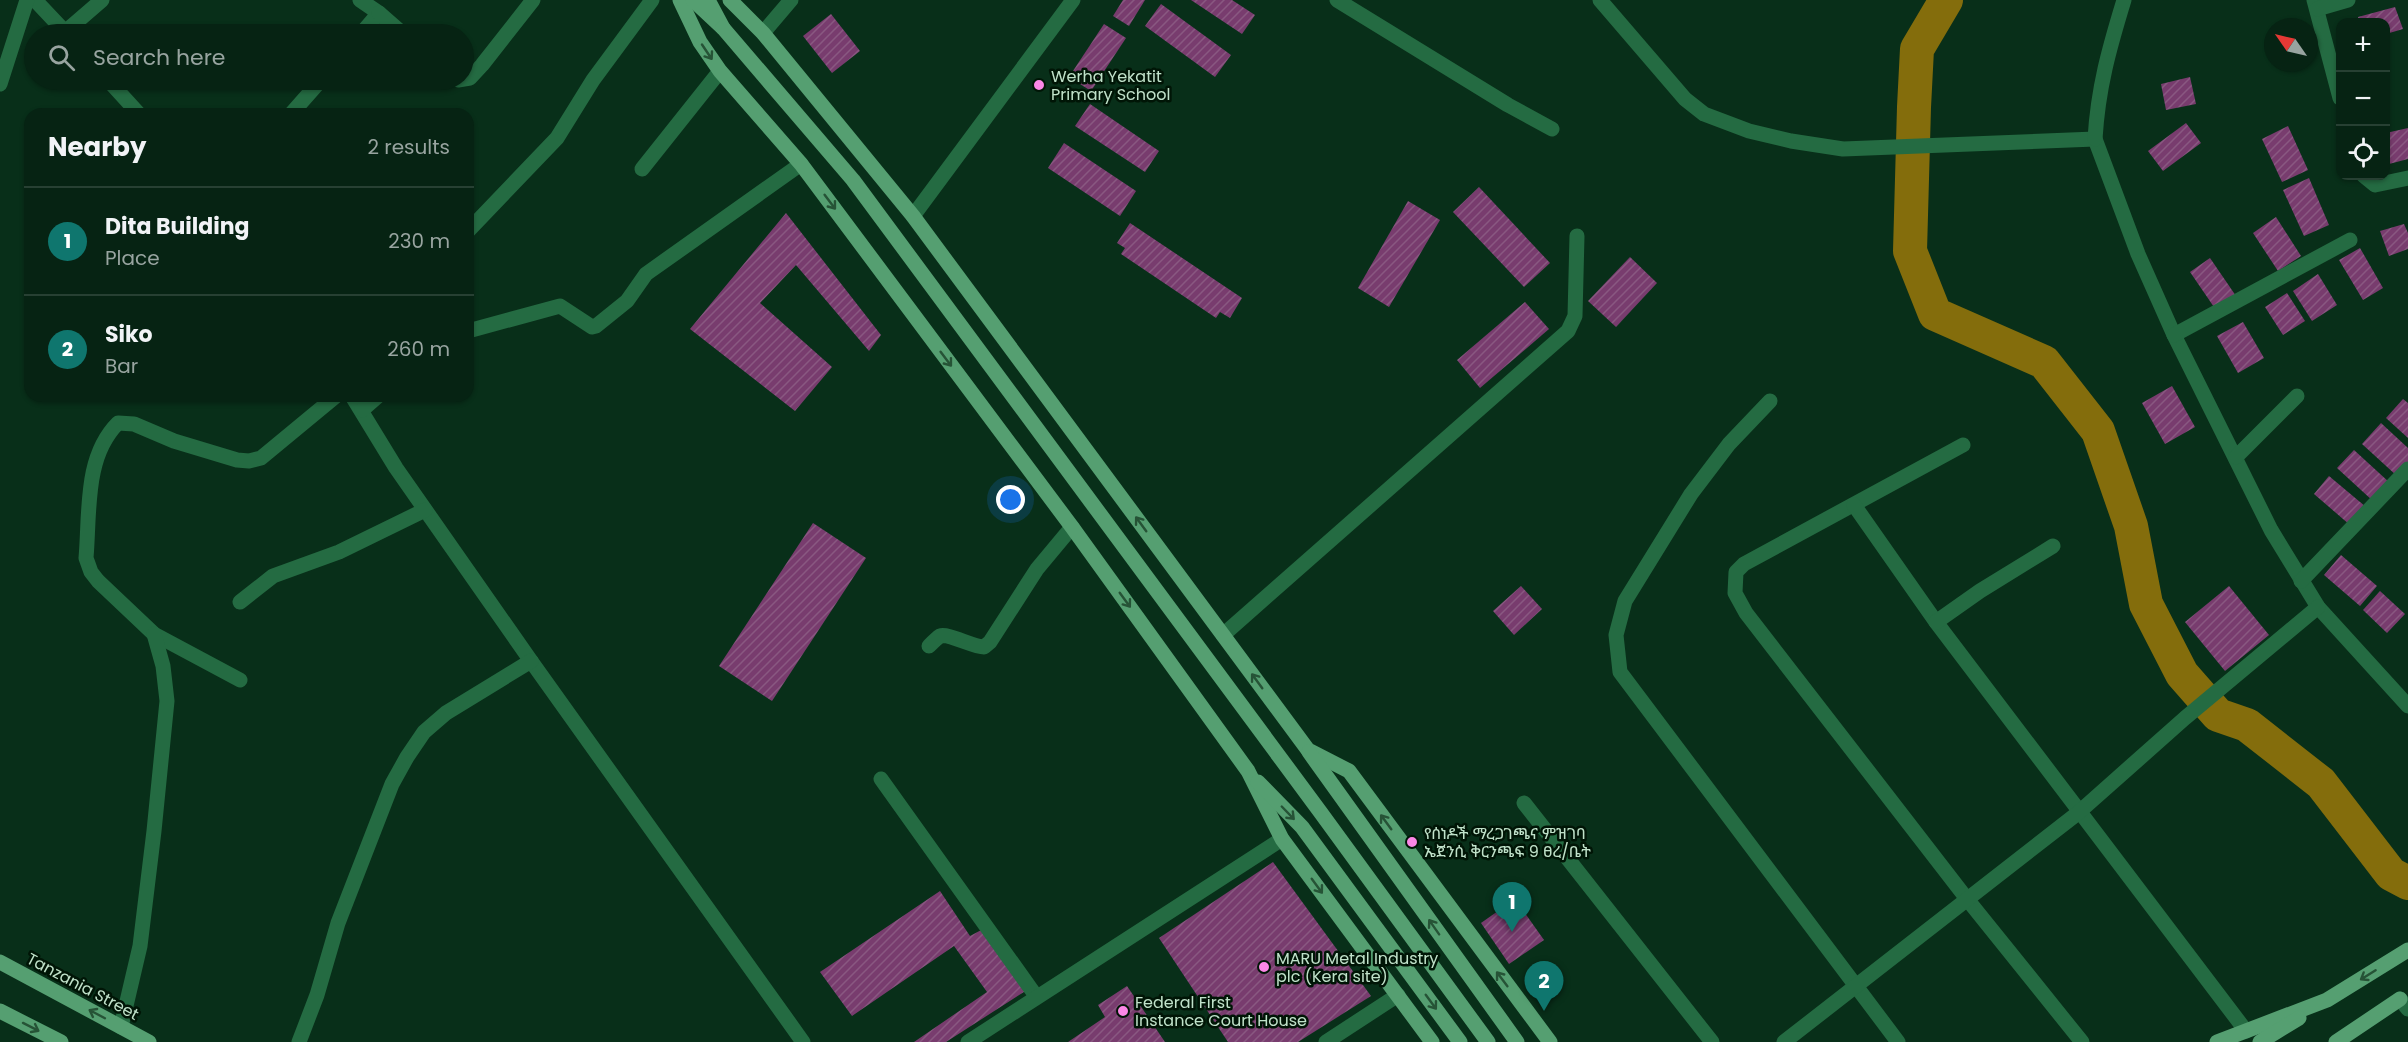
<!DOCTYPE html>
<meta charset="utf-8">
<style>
:root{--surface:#062313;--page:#142f21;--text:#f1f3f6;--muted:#98a4a0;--line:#274033;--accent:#0f766e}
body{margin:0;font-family:Poppins,"Noto Sans Ethiopic",sans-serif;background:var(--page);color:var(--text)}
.controls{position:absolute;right:18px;top:18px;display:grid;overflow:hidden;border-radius:12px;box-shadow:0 2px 4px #0004}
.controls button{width:54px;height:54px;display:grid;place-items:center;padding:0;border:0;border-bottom:2px solid var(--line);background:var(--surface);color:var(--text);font:30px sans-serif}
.compass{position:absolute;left:2264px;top:18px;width:54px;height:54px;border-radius:50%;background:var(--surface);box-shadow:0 2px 4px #0004;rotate:304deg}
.you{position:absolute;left:1011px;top:500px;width:21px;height:21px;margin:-15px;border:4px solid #fff;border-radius:50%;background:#1a73e8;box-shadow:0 0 0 9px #1a73e833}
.badge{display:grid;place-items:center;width:39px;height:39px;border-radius:50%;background:var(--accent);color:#fff;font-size:20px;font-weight:700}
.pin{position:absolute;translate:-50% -50px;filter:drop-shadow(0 2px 3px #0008)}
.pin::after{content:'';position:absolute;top:32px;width:21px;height:18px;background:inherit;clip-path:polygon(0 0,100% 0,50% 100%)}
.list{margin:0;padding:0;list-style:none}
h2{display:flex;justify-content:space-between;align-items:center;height:78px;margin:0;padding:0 24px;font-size:26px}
h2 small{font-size:20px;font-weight:400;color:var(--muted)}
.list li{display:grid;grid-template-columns:39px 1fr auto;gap:18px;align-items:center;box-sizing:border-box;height:108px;padding:0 24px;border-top:2px solid var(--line)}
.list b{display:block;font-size:22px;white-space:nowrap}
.list p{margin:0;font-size:20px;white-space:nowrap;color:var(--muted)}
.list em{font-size:20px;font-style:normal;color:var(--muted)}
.icon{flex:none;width:33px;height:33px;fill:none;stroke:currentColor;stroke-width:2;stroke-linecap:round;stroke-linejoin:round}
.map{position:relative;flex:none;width:2408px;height:1042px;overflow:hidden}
.search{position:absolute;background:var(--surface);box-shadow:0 2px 4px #0004;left:24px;top:24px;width:450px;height:66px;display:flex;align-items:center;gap:15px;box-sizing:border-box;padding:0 21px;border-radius:33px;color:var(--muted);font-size:22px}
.panel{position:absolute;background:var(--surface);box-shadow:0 2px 4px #0004;left:24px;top:108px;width:450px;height:294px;border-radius:18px}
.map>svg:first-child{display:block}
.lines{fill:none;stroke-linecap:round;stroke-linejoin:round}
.river{stroke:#846d0c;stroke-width:34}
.building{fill:url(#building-hatch)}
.minor{stroke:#246b42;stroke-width:15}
.major{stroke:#559f71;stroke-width:15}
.oneway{stroke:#265336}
.poi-dot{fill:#fb87e6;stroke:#001506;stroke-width:2}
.labels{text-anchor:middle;stroke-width:5;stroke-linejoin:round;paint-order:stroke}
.poi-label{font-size:16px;fill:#c0e2ca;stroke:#001506;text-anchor:start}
.street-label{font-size:16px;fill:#c0e2ca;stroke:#001506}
</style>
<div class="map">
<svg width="2408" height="1042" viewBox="0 0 2408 1042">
<defs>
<pattern id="building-hatch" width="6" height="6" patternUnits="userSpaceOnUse" patternTransform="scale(1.5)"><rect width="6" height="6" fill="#783c6e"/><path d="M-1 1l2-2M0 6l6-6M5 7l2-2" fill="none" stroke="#895881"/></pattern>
</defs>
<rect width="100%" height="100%" fill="#082f19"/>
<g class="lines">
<!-- river -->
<polyline class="river" points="1946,0 1917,49 1914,107 1910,251 1935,314 2044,362 2098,431 2131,526 2146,604 2182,674 2218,715 2247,725 2321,783 2391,874 2408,883"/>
</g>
<!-- building -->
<g class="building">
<polygon points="1123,0 1145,0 1129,26 1113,16"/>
<polygon points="1191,0 1232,0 1255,15 1242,34"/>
<polygon points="1161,4 1231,55 1215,77 1145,26"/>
<polygon points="2395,7 2403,29 2386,34 2386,22 2359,22 2358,17"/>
<polygon points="831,14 860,51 832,73 803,36"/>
<polygon points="1104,24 1126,38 1091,91 1069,77"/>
<polygon points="2190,77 2196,104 2166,110 2161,84"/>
<polygon points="1090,104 1159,151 1145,172 1075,126"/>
<polygon points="2186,123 2201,143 2163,171 2148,151"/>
<polygon points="2288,126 2308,170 2282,182 2262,139"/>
<polygon points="2408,128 2408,159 2389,164 2386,133"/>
<polygon points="1064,143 1136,191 1120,216 1048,168"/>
<polygon points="2309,178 2329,225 2304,236 2283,190"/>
<polygon points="1479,187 1550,263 1524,287 1453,212"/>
<polygon points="1408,201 1440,220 1389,307 1358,288"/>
<polygon points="786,213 881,335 869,351 796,265 760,303 832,367 795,411 690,329"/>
<polygon points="2276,217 2301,256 2278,271 2253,233"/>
<polygon points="1130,223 1242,298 1230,318 1220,312 1216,318 1121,254 1125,248 1117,243"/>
<polygon points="2404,224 2408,233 2408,249 2389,256 2380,231"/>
<polygon points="2360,248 2383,288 2363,300 2339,260"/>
<polygon points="1630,257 1657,283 1616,327 1588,301"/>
<polygon points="2210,258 2236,296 2216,310 2190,272"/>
<polygon points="2318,274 2337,305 2312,321 2293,291"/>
<polygon points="2287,293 2305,321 2283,335 2265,307"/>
<polygon points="1525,302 1549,329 1480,388 1457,360"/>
<polygon points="2243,322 2264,358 2238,373 2217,336"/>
<polygon points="2172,386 2195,427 2165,444 2142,403"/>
<polygon points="2403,399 2408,403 2408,438 2386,418"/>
<polygon points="2381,423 2408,448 2408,464 2397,476 2362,444"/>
<polygon points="2354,450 2390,483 2373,501 2337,468"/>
<polygon points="2329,476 2366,507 2350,525 2314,494"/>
<polygon points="813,523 866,558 772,701 719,666"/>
<polygon points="2341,555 2377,586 2360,606 2324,575"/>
<polygon points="1521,586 1542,609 1514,635 1493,611"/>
<polygon points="2229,586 2269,635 2225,671 2185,622"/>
<polygon points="2380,591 2405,614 2387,633 2363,610"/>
<polygon points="1273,862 1371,996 1298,1042 1228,1042 1159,938"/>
<polygon points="940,891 970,936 985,928 1027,990 946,1042 914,1042 987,992 954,946 852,1016 820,972"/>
<polygon points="1515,899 1544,940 1509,964 1481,923"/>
<polygon points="1127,986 1165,1042 1068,1042 1105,1017 1098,1005"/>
</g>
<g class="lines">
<!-- minor -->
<g class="minor">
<polyline points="35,0 67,34"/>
<polyline points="360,0 379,13 361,34"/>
<polyline points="1337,0 1508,105 1552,129"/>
<polyline points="1600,0 1685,99 1704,114 1749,131 1791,141 1843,149 2095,139 2138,254 2174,335 2271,530 2318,607 2408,706"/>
<polyline points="2314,0 2340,98"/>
<polyline points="2317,9 2348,0"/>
<polyline points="379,13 403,34"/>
<polyline points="65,32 102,0"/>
<polyline points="763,33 791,0"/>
<polyline points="108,80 139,114"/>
<polyline points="458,80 470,78 482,65 533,0"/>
<polyline points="0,84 27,0"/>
<polyline points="291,114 321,80"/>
<path d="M2095 139C2098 88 2109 49 2124 0"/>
<polyline points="642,169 720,71"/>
<polyline points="2364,176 2375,185 2408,178"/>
<polyline points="913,216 1073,0"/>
<polyline points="468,231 557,138 593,80 652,0"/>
<polyline points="468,331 560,306 592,327 596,326 627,301 646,274 801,164"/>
<polyline points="2174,335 2350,240"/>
<polyline points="352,396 396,468 531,661 803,1042"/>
<polyline points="1770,401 1729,444 1691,494 1625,601 1616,635 1620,672 1898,1042"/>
<polyline points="362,410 378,396"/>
<polyline points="1963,445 1744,564 1736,572 1735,593 1746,613 1967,899 2082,1042"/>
<polyline points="2236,457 2297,396"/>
<polyline points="1854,505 1936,622 2246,1031"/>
<polyline points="2301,581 2408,469"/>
<polyline points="240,602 273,576 339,552 425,510"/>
<polyline points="1936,622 1980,591 2053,546"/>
<polyline points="1223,635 1568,331 1575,316 1577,236"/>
<path d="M929 646C932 643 937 638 940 636 948 633 973 647 984 647L990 642 1037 569 1072 527"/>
<path d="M240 680 154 634 98 581 91 572 86 558C90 512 84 457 118 423L134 424 174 441 237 460 249 461 261 458 336 396"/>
<polyline points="881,779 1036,996"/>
<polyline points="1524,803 1712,1042"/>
<polyline points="2400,999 2408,1009"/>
<polyline points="121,1027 140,946 154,831 167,701 163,666 154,634"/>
<polyline points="299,1042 317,995 338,923 392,784 407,757 424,732 446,713 531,661"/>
<polyline points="968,1042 1282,839"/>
<polyline points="1326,1042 1398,995"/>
<polyline points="1784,1042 2078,813 2185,718 2318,607"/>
</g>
<!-- major -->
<g class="major">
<polyline points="680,0 700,42 720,71 801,164 1072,527 1248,771 1282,839 1432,1042"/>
<polyline points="693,0 723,28 708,0"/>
<polyline points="730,0 763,33 913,216 1308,750 1349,771 1550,1042"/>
<polyline points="723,28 853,180 1321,813 1488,1042"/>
<polyline points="1309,752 1517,1042"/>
<polyline points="1258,782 1302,827 1460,1042"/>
<polyline points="0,962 149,1042"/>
<polyline points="0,1011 61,1042"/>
<polyline points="2217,1042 2327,1000 2408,950"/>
<polyline points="2260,1042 2299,1018"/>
<polyline points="2336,1042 2400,999"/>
</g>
</g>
<!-- one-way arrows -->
<defs><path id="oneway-shaft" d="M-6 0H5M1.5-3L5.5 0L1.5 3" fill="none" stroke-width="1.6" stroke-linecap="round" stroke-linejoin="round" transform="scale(1.5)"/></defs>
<g class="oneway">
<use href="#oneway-shaft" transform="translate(707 52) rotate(56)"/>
<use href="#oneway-shaft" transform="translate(830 202) rotate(53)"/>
<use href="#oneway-shaft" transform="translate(946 359) rotate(53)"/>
<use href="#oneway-shaft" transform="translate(1141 524) rotate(-126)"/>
<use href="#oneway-shaft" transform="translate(1125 600) rotate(54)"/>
<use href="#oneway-shaft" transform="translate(1257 681) rotate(-126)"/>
<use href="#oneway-shaft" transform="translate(1288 813) rotate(46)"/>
<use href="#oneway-shaft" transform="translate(1386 822) rotate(-126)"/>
<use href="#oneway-shaft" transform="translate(1317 886) rotate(54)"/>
<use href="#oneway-shaft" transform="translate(1434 927) rotate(-125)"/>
<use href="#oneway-shaft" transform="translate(2368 975) rotate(148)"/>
<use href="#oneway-shaft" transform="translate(1502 979) rotate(-127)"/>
<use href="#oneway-shaft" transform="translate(1431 1002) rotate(54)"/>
<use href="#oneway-shaft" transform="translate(97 1014) rotate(-152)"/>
<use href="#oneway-shaft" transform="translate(31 1027) rotate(27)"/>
</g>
<!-- markers -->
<g class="poi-dot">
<circle cx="1039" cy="85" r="6"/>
<circle cx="1412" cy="842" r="6"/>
<circle cx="1264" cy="967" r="6"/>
<circle cx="1123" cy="1011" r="6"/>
</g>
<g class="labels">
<!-- poi labels -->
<g class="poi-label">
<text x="1051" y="82">Werha Yekatit<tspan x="1051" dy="18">Primary School</tspan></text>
<text x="1424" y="839">የሰነዶች ማረጋገጫና ምዝገባ<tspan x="1424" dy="18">ኤጀንሲ ቅርንጫፍ 9 ፀረ/ቤት</tspan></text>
<text x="1276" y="964">MARU Metal Industry<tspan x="1276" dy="18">plc (Kera site)</tspan></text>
<text x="1135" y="1008">Federal First<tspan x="1135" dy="18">Instance Court House</tspan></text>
</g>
<!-- street labels -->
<g class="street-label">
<text transform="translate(83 986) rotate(28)" y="6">Tanzania Street</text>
</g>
</g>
</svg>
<div class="controls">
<button>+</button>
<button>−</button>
<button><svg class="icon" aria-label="locate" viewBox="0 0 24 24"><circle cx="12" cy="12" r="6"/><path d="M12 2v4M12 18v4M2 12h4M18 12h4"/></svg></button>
</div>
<svg class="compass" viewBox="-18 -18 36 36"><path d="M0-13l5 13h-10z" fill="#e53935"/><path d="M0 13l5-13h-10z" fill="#98a4a0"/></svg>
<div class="you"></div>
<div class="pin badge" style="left:1512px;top:932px">1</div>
<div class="pin badge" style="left:1544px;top:1011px">2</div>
<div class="search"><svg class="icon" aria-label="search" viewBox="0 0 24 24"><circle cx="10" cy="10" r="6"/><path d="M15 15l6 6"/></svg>Search here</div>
<section class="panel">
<h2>Nearby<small>2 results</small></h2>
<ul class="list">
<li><span class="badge">1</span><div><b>Dita Building</b><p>Place</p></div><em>230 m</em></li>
<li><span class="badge">2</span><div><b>Siko</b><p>Bar</p></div><em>260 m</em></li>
</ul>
</section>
</div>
